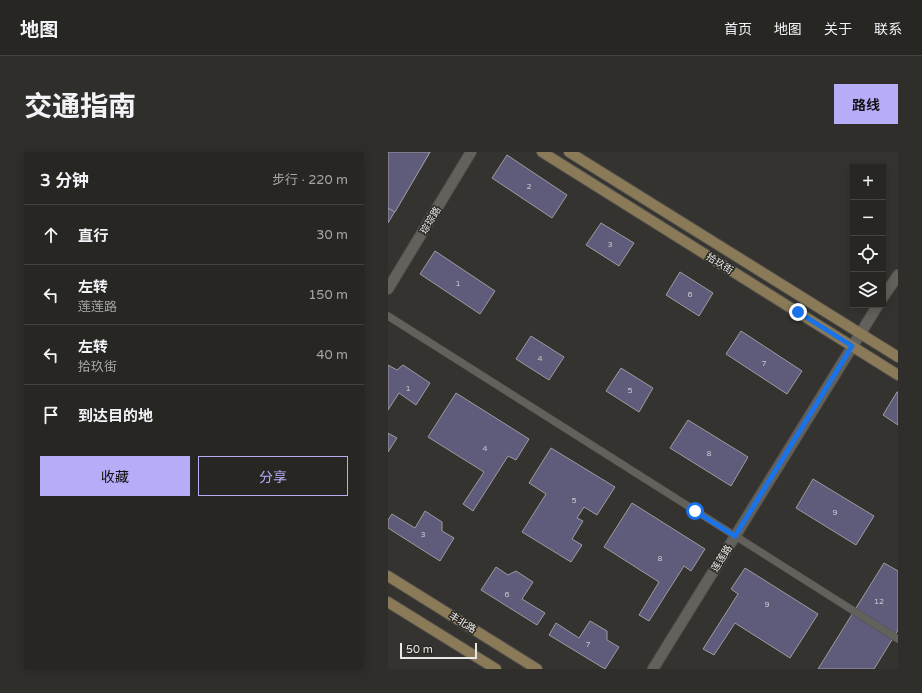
<!DOCTYPE html>
<html lang="zh">
<meta charset="utf-8">
<style>
:root{--surface:#282623;--page:#302e2b;--text:#f1f3f6;--muted:#a5a5a6;--line:#444341;--accent:#b6acf8}
body{margin:0;font-family:"Varela Round","Noto Sans SC",sans-serif;background:var(--page);color:var(--text)}
.controls{position:absolute;right:12px;top:12px;display:grid;overflow:hidden;border-radius:0px;box-shadow:0 2px 10px #0003}
.controls button{width:36px;height:36px;display:grid;place-items:center;padding:0;border:0;border-bottom:1px solid var(--line);background:var(--surface);color:var(--text);font:20px sans-serif}
.scale{position:absolute;left:12px;bottom:10px;width:77px;box-sizing:border-box;padding-left:4px;border:2px solid #eae8e6;border-top:0;font-size:11px;line-height:14px;white-space:nowrap;color:#eae8e6;-webkit-text-stroke:3px #2b2925;paint-order:stroke}
.stop{position:absolute;width:12px;height:12px;margin:-9px;border:3px solid #1a73e8;border-radius:50%;background:#fff}
.stop.end{background:#1a73e8;border-color:#fff;box-shadow:0 1px 4px #0008}
.list{margin:0;padding:0;list-style:none}
h2{display:flex;justify-content:space-between;align-items:center;height:52px;margin:0;padding:0 16px;font-size:17px}
h2 small{font-size:13px;font-weight:400;color:var(--muted)}
.list li{display:grid;grid-template-columns:26px 1fr auto;gap:12px;align-items:center;box-sizing:border-box;height:60px;padding:0 16px;border-top:1px solid var(--line)}
.list b{display:block;font-size:15px;white-space:nowrap}
.list p{margin:0;font-size:13px;white-space:nowrap;color:var(--muted)}
.list em{font-size:13px;font-style:normal;color:var(--muted)}
.actions{display:flex;gap:8px;padding:12px 16px}
.actions a{flex:1;padding:9px 0;border:1px solid var(--accent);border-radius:0px;text-align:center;font-size:14px;color:var(--accent)}
.actions .main{background:var(--accent);color:#111}
.icon{flex:none;width:22px;height:22px;fill:none;stroke:currentColor;stroke-width:2;stroke-linecap:round;stroke-linejoin:round}
.map{position:relative;flex:none;width:510px;height:517px;overflow:hidden;border-radius:0px}
header{display:flex;align-items:center;gap:24px;box-sizing:border-box;height:56px;padding:0 20px;background:var(--surface);border-bottom:1px solid var(--line)}
header strong{font-size:19px}
nav{display:flex;gap:22px;margin-inline-start:auto;font-size:14px}
.intro{display:flex;align-items:center;justify-content:space-between;box-sizing:border-box;height:96px;padding:0 24px}
h1{margin:0;font-size:28px}
.button{padding:10px 18px;border-radius:0px;background:var(--accent);color:#111;font-size:14px;font-weight:700}
main{display:flex;gap:24px;padding:0 24px}
aside{flex:1;background:var(--surface);border-radius:0px;box-shadow:0 2px 10px #0003}
.map>svg:first-child{display:block}
.building{fill:#5f5b7a;stroke:#9d9ca2}
.lines{fill:none;stroke-linecap:round;stroke-linejoin:round}
.pedestrian-casing{stroke:#52504d;stroke-width:8}
.minor-casing{stroke:#52504d;stroke-width:12}
.secondary-casing{stroke:#52504d;stroke-width:12}
.pedestrian{stroke:#63615c;stroke-width:7}
.minor{stroke:#63615c;stroke-width:10}
.secondary{stroke:#8a7a57;stroke-width:10}
.route{stroke:#1a73e8;stroke-width:5}
.labels{text-anchor:middle;stroke-width:3;stroke-linejoin:round;paint-order:stroke}
.number-label{font-size:8px;fill:#c7c5cb}
.street-label{font-size:10px;fill:#eae8e6;stroke:#2b2925}
</style>
<header>
<strong>地图</strong>
<nav><a>首页</a><a>地图</a><a>关于</a><a>联系</a></nav>
</header>
<div class="intro"><h1>交通指南</h1><a class="button">路线</a></div>
<main>
<aside>
<h2>3 分钟<small>步行 · 220 m</small></h2>
<ul class="list">
<li><svg class="icon" aria-label="ahead" viewBox="0 0 24 24"><path d="M12 20V5M6 11l6-6 6 6"/></svg><div><b>直行</b></div><em>30 m</em></li>
<li><svg class="icon" aria-label="left" viewBox="0 0 24 24"><path d="M17 20v-9H6M10 6l-5 5 5 5"/></svg><div><b>左转</b><p>莲莲路</p></div><em>150 m</em></li>
<li><svg class="icon" aria-label="left" viewBox="0 0 24 24"><path d="M17 20v-9H6M10 6l-5 5 5 5"/></svg><div><b>左转</b><p>拾玖街</p></div><em>40 m</em></li>
<li><svg class="icon" aria-label="arrive" viewBox="0 0 24 24"><path d="M6 21V4h12l-3 4 3 4H6"/></svg><div><b>到达目的地</b></div></li>
</ul>
<div class="actions"><a class="main">收藏</a><a>分享</a></div>
</aside>
<div class="map">
<svg width="510" height="517" viewBox="0 0 510 517">
<rect width="100%" height="100%" fill="#35332f"/>
<!-- building -->
<g class="building">
<polygon points="0,0 42,0 0,71"/>
<polygon points="0,0 42,0 7,60 0,56"/>
<polygon points="119,3 179,43 164,66 104,26"/>
<polygon points="213,71 246,91 231,114 198,93"/>
<polygon points="47,99 107,139 92,162 32,122"/>
<polygon points="292,120 325,141 311,164 278,143"/>
<polygon points="353,179 414,219 399,242 338,202"/>
<polygon points="143,184 176,205 161,228 128,207"/>
<polygon points="0,213 9,218 15,213 42,231 28,253 11,241 0,258"/>
<polygon points="233,216 265,236 251,260 218,239"/>
<polygon points="509,240 510,240 510,273 495,263"/>
<polygon points="68,241 141,287 128,308 120,304 85,359 75,352 96,320 40,285"/>
<polygon points="300,268 360,305 343,334 282,296"/>
<polygon points="0,281 9,286 0,300"/>
<polygon points="163,296 227,335 209,363 196,355 189,366 195,369 184,387 194,393 183,410 134,380 158,342 141,331"/>
<polygon points="425,327 486,364 468,393 408,356"/>
<polygon points="244,351 317,397 303,419 296,414 261,469 251,463 271,430 216,395"/>
<polygon points="37,359 54,370 54,379 66,386 52,409 0,376 0,368 4,362 27,376"/>
<polygon points="496,411 510,419 510,478 486,517 430,517"/>
<polygon points="108,415 120,423 128,419 145,430 134,447 157,461 149,473 93,438"/>
<polygon points="357,416 430,462 402,506 347,471 326,503 315,497 350,442 343,437"/>
<polygon points="202,469 219,479 219,488 231,495 217,517 161,483 168,471 191,486"/>
</g>
<g class="lines">
<!-- pedestrian casing -->
<g class="pedestrian-casing">
<polyline id="pedestrian" points="0,164 510,487"/>
</g>
<!-- minor casing -->
<g class="minor-casing">
<g id="minor">
<polyline points="0,137 83,0"/>
<polyline points="495,145 510,123"/>
<polyline points="265,517 490,153"/>
</g>
</g>
<!-- secondary casing -->
<g class="secondary-casing">
<g id="secondary">
<polyline points="154,0 510,223"/>
<polyline points="181,0 510,205"/>
<polyline points="0,424 149,517"/>
<polyline points="0,450 108,517"/>
</g>
</g>
<!-- pedestrian -->
<use href="#pedestrian" class="pedestrian"/>
<!-- minor -->
<use href="#minor" class="minor"/>
<!-- secondary -->
<use href="#secondary" class="secondary"/>
</g>
<g class="lines">
<!-- route -->
<polyline class="route" points="307,359 347,384 464,194 410,160"/>
</g>
<g class="labels">
<!-- number labels -->
<g class="number-label">
<text x="141" y="37">2</text>
<text x="222" y="95">3</text>
<text x="70" y="134">1</text>
<text x="302" y="145">6</text>
<text x="152" y="209">4</text>
<text x="376" y="214">7</text>
<text x="20" y="239">1</text>
<text x="242" y="241">5</text>
<text x="97" y="299">4</text>
<text x="321" y="304">8</text>
<text x="186" y="351">5</text>
<text x="447" y="363">9</text>
<text x="35" y="385">3</text>
<text x="272" y="409">8</text>
<text x="119" y="445">6</text>
<text x="491" y="452">12</text>
<text x="379" y="455">9</text>
<text x="200" y="495">7</text>
</g>
<!-- street labels -->
<g class="street-label">
<text transform="translate(42 68) rotate(-59)" y="4">琮琮路</text>
<text transform="translate(332 111) rotate(32)" y="4">拾玖街</text>
<text transform="translate(333 406) rotate(-58)" y="4">莲莲路</text>
<text transform="translate(75 470) rotate(32)" y="4">丰北路</text>
</g>
</g>
</svg>
<div class="controls">
<button>+</button>
<button>−</button>
<button><svg class="icon" aria-label="locate" viewBox="0 0 24 24"><circle cx="12" cy="12" r="6"/><path d="M12 2v4M12 18v4M2 12h4M18 12h4"/></svg></button>
<button><svg class="icon" aria-label="layers" viewBox="0 0 24 24"><path d="M12 4l9 5-9 5-9-5zM3 14l9 5 9-5"/></svg></button>
</div>
<div class="scale">50 m</div>
<div class="stop" style="left:307px;top:359px"></div>
<div class="stop end" style="left:410px;top:160px"></div>
</div>
</main>
